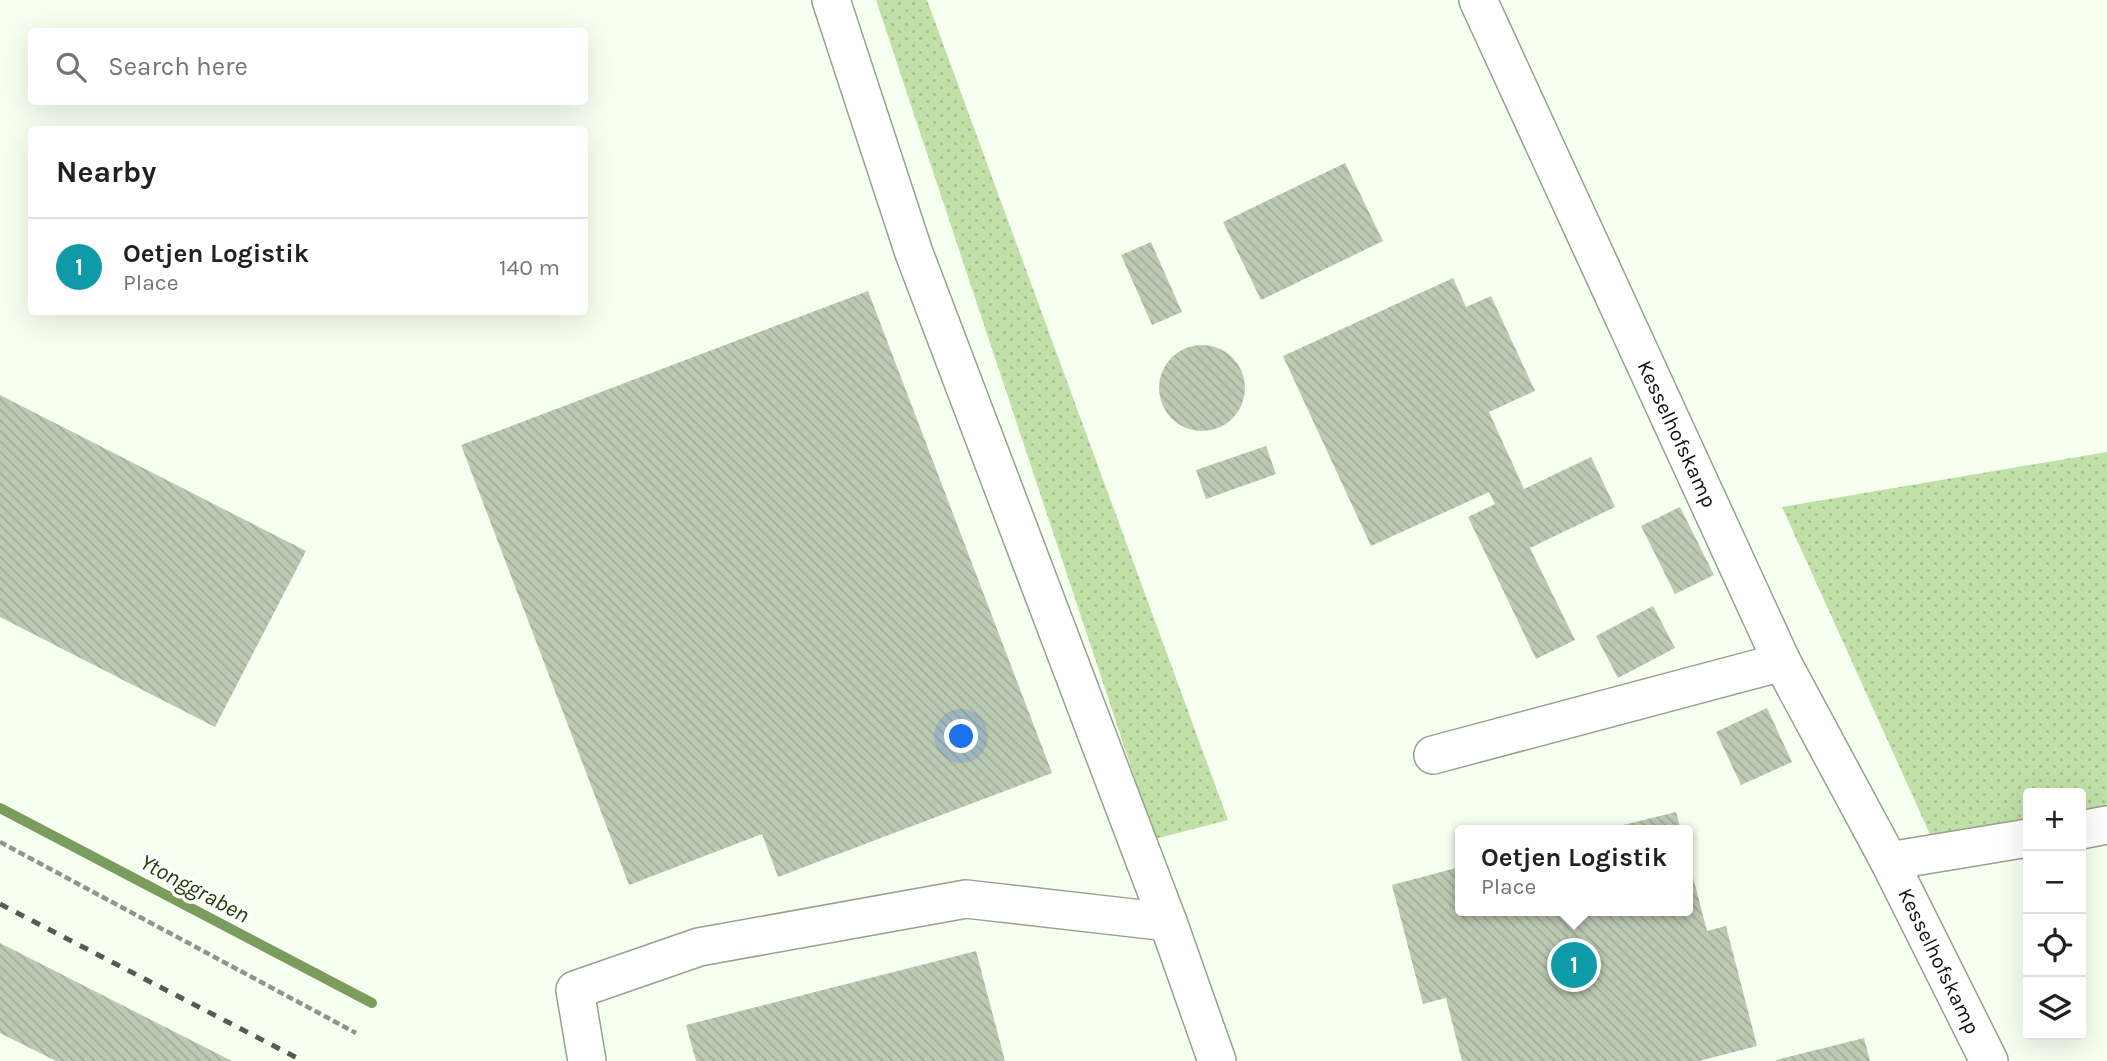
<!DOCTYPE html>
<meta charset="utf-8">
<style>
:root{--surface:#fff;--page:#f6f6f6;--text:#202124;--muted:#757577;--line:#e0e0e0;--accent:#b45309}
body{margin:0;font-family:Karla,sans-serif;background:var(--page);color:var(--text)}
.controls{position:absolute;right:21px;bottom:21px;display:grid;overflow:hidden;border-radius:7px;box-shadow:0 7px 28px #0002}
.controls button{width:63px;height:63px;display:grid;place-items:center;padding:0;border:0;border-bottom:2px solid var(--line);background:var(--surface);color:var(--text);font:35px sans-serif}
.you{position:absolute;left:962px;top:737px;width:24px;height:24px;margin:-18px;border:5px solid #fff;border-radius:50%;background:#1a73e8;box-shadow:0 0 0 10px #1a73e833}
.badge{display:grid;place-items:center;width:46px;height:46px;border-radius:50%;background:var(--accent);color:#fff;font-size:23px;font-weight:700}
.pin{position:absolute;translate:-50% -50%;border:4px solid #fff;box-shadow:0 2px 7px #0006}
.popup{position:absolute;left:1455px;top:825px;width:238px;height:91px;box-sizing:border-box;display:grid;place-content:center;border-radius:7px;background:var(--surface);filter:drop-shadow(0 2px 5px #0005);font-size:23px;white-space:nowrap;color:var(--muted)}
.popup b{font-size:26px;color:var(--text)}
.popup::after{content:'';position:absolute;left:50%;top:100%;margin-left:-14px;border:14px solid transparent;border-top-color:var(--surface)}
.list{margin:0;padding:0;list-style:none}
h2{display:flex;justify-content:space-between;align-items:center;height:91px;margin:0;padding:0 28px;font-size:30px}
h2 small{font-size:23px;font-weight:400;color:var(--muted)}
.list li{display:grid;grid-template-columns:46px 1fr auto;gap:21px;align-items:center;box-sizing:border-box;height:98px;padding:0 28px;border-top:2px solid var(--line)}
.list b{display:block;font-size:26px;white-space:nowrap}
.list p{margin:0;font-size:23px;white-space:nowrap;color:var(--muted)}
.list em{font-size:23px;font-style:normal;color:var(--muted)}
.icon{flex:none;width:38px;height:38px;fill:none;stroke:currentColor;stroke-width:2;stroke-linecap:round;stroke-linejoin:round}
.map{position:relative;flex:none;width:2107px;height:1061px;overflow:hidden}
.search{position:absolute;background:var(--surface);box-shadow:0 7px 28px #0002;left:28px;top:28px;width:560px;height:77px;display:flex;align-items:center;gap:18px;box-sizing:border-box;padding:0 24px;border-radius:7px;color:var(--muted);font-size:26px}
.panel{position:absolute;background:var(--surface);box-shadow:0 7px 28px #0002;left:28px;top:126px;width:560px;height:189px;border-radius:7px}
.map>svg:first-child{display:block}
.grass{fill:url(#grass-dots)}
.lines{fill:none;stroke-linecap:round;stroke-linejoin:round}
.stream{stroke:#7a9c5d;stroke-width:10}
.building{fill:url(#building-back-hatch)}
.minor-casing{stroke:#96a28c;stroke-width:40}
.path{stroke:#8e958a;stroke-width:4.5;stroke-dasharray:7 3.5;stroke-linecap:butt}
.minor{stroke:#fff;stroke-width:37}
.rail{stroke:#555b51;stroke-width:5;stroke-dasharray:9 9;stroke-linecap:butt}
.labels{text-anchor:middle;stroke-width:7;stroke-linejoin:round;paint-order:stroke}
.street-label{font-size:21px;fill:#0d120a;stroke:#fff}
.water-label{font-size:23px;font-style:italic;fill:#223e00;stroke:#fff}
</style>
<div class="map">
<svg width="2107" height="1061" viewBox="0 0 2107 1061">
<defs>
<pattern id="grass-dots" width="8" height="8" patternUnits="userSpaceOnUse" patternTransform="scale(1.75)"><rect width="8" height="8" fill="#c0e0a8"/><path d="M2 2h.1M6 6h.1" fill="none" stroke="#a4bf8f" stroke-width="1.8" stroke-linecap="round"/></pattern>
<pattern id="building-back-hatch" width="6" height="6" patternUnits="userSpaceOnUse" patternTransform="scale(1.75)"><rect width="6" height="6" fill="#bdcab3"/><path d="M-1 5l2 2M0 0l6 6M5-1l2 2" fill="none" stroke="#a1ac99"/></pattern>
</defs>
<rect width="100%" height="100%" fill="#f7fff1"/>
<!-- grass -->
<g class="grass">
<polygon points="876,0 927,0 1228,820 1155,839"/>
<polygon points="2107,452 2107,825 2081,830 2081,793 2028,793 2028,838 1938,852 1782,507"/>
</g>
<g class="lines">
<!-- stream -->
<polyline class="stream" points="0,808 372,1003"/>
</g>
<!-- building -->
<g class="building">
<polygon points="1345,163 1383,241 1261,300 1223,222"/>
<polygon points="1151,242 1182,312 1152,325 1121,255"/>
<polygon points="1453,278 1466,307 1491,296 1535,391 1489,412 1524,489 1591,457 1615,507 1530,548 1575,640 1536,659 1468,517 1495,504 1489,492 1371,546 1283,356"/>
<polygon points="868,291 1052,773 778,877 762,834 629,885 461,445"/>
<circle cx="1202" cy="388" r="43"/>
<polygon points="0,395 306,551 215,727 0,617"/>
<polygon points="1266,446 1276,474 1206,499 1196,470"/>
<polygon points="1680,507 1714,575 1675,594 1641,526"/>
<polygon points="1653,606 1675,648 1618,678 1596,636"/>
<polygon points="1767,708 1792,762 1741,785 1716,732"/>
<polygon points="1676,812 1681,830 1607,830 1607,829"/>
<polygon points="1689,862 1707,931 1726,926 1757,1046 1699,1061 1462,1061 1446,998 1423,1004 1392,885 1460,867 1460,911 1688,911"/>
<polygon points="0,943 232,1061 56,1061 0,1033"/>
<polygon points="976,951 1005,1061 696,1061 686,1025"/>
<polygon points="1864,1038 1870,1061 1776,1061 1776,1060"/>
</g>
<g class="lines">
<!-- minor casing -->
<g class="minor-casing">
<g id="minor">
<polyline points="831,0 914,253 1168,922 1217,1061"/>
<polyline points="1478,0 1782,662 1889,861 1989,1061"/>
<polyline points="1433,755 1782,662"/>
<polyline points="2081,830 2107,825"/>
<polyline points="1889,861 2028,838"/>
<polyline points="587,1061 575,990 699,947 966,899 1168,922"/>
</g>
</g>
<!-- path -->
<polyline class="path" points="0,842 356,1033"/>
<!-- minor -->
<use href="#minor" class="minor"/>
<!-- rail -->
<polyline class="rail" points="0,904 303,1061"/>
</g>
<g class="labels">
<!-- street labels -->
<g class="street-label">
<text transform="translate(1677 434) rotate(65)" y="7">Kesselhofskamp</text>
<text transform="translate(1939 961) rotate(64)" y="7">Kesselhofskamp</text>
</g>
<!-- water labels -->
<g class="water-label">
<text transform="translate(195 888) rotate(28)" y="8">Ytonggraben</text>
</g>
</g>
</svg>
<div class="controls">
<button>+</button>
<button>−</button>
<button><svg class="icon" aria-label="locate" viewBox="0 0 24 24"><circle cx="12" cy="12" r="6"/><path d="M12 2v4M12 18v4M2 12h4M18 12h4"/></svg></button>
<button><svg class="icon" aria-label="layers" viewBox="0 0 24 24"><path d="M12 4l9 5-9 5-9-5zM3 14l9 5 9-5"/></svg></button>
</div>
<div class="you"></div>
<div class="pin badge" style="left:1574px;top:965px;background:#0f9aa8">1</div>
<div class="popup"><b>Oetjen Logistik</b>Place</div>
<div class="search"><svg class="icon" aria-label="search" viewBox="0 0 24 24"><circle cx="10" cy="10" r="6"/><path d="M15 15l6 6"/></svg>Search here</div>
<section class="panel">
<h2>Nearby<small></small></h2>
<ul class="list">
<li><span class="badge" style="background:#0f9aa8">1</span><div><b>Oetjen Logistik</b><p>Place</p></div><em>140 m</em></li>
</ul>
</section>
</div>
